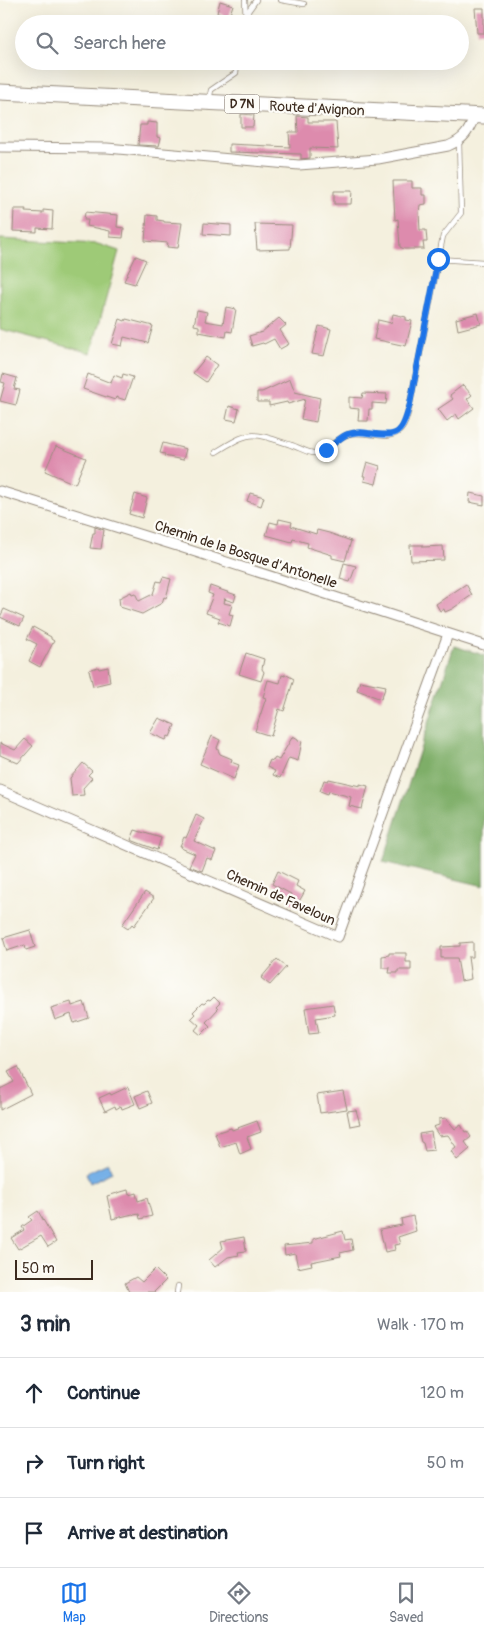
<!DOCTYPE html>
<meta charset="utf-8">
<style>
:root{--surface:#fff;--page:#f6f6f7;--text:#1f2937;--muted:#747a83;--line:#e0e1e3;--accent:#1a73e8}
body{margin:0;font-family:Pangolin,sans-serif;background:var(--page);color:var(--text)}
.scale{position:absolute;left:15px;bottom:12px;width:78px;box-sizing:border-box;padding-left:5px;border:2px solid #3b2a1e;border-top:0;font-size:14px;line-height:18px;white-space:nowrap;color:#3b2a1e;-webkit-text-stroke:4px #fdfcf7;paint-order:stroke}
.stop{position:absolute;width:15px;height:15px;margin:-11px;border:4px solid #1a73e8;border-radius:50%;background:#fff}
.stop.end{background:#1a73e8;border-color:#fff;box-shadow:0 1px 5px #0008}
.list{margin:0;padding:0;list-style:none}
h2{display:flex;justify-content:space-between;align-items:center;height:65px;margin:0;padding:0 20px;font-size:21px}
h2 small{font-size:16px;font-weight:400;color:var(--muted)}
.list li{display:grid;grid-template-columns:32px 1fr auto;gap:15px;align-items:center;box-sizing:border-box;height:70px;padding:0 20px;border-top:1px solid var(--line)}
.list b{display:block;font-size:19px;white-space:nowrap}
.list em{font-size:16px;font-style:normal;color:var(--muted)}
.icon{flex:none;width:28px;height:28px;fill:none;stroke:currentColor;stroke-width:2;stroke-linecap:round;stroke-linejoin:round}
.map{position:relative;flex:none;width:484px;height:1292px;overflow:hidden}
.search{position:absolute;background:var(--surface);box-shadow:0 5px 20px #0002;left:15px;right:15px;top:15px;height:55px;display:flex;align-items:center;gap:12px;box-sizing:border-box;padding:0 18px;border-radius:28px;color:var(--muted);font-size:19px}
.sheet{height:275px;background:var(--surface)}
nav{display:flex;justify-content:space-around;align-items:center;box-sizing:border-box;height:70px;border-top:1px solid var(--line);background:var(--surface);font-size:14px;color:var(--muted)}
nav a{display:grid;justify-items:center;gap:2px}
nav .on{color:var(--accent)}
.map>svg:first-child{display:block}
.green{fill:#9eca77;stroke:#6c7a4a}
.forest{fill:#7eae68;stroke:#5c6c43}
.water{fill:#76b0e7;stroke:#586d82}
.building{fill:#dd8bad}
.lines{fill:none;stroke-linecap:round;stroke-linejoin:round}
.lane-casing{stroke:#988d7e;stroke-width:6}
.street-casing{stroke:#988d7e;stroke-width:11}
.primary-casing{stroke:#988d7e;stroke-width:17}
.lane{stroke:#fff;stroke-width:4.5}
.street{stroke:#fff;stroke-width:9}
.primary{stroke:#fff;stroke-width:15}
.route{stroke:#1a73e8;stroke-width:6}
.labels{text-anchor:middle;stroke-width:4.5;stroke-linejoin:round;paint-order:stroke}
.shield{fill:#fdfcf7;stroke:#75695f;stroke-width:1}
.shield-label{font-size:12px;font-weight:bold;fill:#3b2a1e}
.street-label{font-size:14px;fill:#3b2a1e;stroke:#fdfcf7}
</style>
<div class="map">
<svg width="484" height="1292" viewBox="0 0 484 1292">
<rect width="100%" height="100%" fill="#fdfcf7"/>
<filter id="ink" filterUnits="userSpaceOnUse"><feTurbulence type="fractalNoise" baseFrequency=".02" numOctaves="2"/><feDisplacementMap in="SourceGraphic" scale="10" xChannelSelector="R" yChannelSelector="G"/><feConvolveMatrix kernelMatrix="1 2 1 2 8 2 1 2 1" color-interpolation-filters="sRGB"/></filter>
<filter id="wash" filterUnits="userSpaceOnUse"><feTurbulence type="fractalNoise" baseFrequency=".0096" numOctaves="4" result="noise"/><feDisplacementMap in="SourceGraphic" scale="20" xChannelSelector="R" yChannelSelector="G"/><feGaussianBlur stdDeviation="1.12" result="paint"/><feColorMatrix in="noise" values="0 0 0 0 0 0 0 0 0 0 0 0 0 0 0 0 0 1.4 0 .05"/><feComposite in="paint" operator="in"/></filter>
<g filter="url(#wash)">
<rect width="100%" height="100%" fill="#f4f0de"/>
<!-- green -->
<polygon class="green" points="0,239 98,244 119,251 91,353 0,329"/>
<!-- forest -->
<polygon class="forest" points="454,646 484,655 484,886 383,862"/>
<!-- water -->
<polygon class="water" points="108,1163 112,1172 90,1183 86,1173"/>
<g id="blocks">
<!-- building -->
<g class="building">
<polygon points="220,1 233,5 229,17 217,13"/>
<polygon points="475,8 484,8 484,33 477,33"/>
<polygon points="241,114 254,115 253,127 241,127"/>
<polygon points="297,116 308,117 308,122 336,122 338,149 310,148 310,158 301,159 301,154 229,152 229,144 290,147 289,132 298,132"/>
<polygon points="147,122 157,123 157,137 161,138 159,146 138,145 140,125 147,125"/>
<polygon points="393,181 412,181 412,188 422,188 422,195 426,195 426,204 420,205 419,213 420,230 426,230 427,242 423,242 424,249 404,249 400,247 398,219 395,220"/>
<polygon points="334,191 352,191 351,204 334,204"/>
<polygon points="14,209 26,209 25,212 43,213 43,210 53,211 52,229 37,228 37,232 13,231"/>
<polygon points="85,212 118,215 117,227 124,228 123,238 110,237 110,231 87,226 88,220 84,220"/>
<polygon points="147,215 157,216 157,220 164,221 164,222 182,223 178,248 167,247 168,243 145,241"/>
<polygon points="204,223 231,225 231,236 203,234"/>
<polygon points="255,224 292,225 290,249 257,250"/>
<polygon points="136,256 146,260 135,284 124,281"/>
<polygon points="226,307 236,309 232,332 227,331 226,337 199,332 199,326 194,325 197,310 207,312 205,321 223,324"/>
<polygon points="478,313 481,324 458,330 456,319"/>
<polygon points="393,314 406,317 406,320 412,321 406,346 374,339 378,320 391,323"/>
<polygon points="279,318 286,325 280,330 289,344 280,349 274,339 264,344 263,343 252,346 249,336 262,332"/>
<polygon points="120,319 125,321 126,319 153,326 148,343 124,337 122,346 112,344"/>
<polygon points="319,326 331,329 324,356 312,354"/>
<polygon points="206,357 217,365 206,382 193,373"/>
<polygon points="3,374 17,378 14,389 20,390 16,405 0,401 5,383 1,382"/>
<polygon points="88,374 111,383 114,375 122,378 123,374 133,377 125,400 116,397 115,400 83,389"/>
<polygon points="290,379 295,392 320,398 316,422 301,419 305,399 288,404 287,402 269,406 269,402 257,402 257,392 262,392"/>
<polygon points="463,385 472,395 467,399 474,408 459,419 456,414 447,421 438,409 453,399 450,395"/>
<polygon points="363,393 387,394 386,404 372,403 372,409 369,409 368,421 358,421 359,409 349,408 349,397 362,398"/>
<polygon points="229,406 239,409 236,421 226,419"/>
<polygon points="163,443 186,449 183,460 164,456 165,454 160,453"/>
<polygon points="56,446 86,458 75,484 45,471"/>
<polygon points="367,462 380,466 376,484 364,481 365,476 363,476"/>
<polygon points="250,493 264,497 261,506 247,501"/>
<polygon points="470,493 484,496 484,505 469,502"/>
<polygon points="135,494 147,498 142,518 129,514"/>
<polygon points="279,519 292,522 291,526 316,534 317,530 329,533 351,541 345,561 332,558 332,555 307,547 308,543 293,539 292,542 266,535 270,522 278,524"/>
<polygon points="95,527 104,530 101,549 90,548 93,533 95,533"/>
<polygon points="410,545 423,545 423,547 443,546 444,560 411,561"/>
<polygon points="344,563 356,566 350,582 340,579"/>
<polygon points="163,577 171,579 166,598 164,597 162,603 142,614 120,607 119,598 131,592 132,594 135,593 139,601 153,594 157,581 161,582"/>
<polygon points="466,584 472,595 452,609 445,612 444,609 440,611 436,604"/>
<polygon points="210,586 236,595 234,602 224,599 225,599 224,603 232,605 229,614 233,615 230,626 218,622 220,618 206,613 213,595 208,593"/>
<polygon points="4,609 24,618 20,626 0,617"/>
<polygon points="33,627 51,637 51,639 54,641 40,667 29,661 37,644 27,639"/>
<polygon points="246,653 264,659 262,669 264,672 261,681 239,674"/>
<polygon points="98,667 99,669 108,667 110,682 93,686 89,670"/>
<polygon points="285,674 294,679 284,711 279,709 271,736 255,731 266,698 263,697 268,680 280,683 282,675 285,676"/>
<polygon points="360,681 386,686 381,699 357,690"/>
<polygon points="159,718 175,725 170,737 168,736 166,740 150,733"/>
<polygon points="212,736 220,740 217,748 220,754 232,759 231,762 239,765 234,779 200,764"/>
<polygon points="293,736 298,739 298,740 302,741 298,761 289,758 280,778 273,775 275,771 267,767 270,760 273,761 275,758 279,760"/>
<polygon points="25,739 33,746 18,763 0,755 0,743 15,750"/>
<polygon points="83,763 92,771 88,775 92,778 83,788 84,795 72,796 70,778"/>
<polygon points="329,779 360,786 360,784 368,786 362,809 349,806 351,797 329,791 328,794 320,791 324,780 328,781"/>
<polygon points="196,815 204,819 194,841 216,851 212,860 207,858 202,871 189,866 195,854 181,848 182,846 180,846 184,837 186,838"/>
<polygon points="135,830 161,838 157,850 131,840"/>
<polygon points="278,871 298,881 296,886 305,891 297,905 288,901 291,894 272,884"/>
<polygon points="145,892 154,898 134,926 132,924 128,929 122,925"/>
<polygon points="30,930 35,947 26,950 25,945 7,951 3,938"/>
<polygon points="473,942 473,957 468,957 471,979 461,981 457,958 441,958 441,947 460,946 460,943"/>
<polygon points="389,953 406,953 406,962 411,962 411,970 398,970 398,973 389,973 390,968 382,968 382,956 389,955"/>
<polygon points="277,959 286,967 270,985 261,978"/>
<polygon points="214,997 220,1003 216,1007 218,1009 206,1022 210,1026 201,1035 195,1030 199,1025 191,1018 195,1014 193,1012 202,1003 204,1004 208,1000 210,1001"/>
<polygon points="71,1002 72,1006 84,1002 89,1018 74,1023 71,1014 55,1020 51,1008"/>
<polygon points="333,1004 335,1015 316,1018 319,1033 309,1034 305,1008"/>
<polygon points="18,1067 31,1094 0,1110 0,1089 14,1082 8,1072"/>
<polygon points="128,1087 135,1104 122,1109 121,1106 116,1109 115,1106 105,1111 99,1098 110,1093 111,1095"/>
<polygon points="147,1091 152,1103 140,1108 135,1096"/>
<polygon points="343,1091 347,1109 320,1113 317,1095"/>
<polygon points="356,1110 360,1124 350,1126 347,1111"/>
<polygon points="446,1118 455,1129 461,1125 465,1132 467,1131 471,1137 465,1142 470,1149 457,1160 451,1151 456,1147 448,1135 439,1136 433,1127 439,1125 439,1119"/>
<polygon points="257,1121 261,1132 247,1137 251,1149 240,1154 236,1142 220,1147 215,1133 231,1128 232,1130"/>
<polygon points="431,1132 434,1150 425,1151 423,1143 421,1142 419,1134"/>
<polygon points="128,1190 129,1195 136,1193 138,1201 147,1198 152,1216 140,1219 139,1214 134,1215 133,1214 112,1219 107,1196"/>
<polygon points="38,1211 56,1242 48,1247 41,1236 18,1249 11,1238 24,1230 22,1227 32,1220 29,1217"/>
<polygon points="413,1216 416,1231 398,1237 400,1244 394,1245 395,1250 385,1252 380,1229 402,1225 401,1219"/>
<polygon points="343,1231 345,1240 351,1239 353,1250 340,1253 341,1256 311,1262 312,1265 298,1268 295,1253 285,1255 284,1246 313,1243 313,1239"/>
<polygon points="244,1237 246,1251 238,1252 239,1255 228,1257 215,1267 209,1260 223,1248 221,1241"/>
<polygon points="155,1269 166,1280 154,1292 129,1292 125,1283 136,1277 142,1282"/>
</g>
</g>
</g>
<g filter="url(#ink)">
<use href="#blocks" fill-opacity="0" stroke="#988d7e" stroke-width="1"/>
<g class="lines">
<!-- lane casing -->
<g class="lane-casing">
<g id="lane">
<polyline points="245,0 246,24"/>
<polyline points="281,0 304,4"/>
<polyline points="246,14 256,0"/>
<polyline points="209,101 211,90 236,73 238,61"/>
<polyline points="438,259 484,262"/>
<path d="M216 452C251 430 252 432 291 445 298 447 306 452 313 453 328 454 336 437 349 434 364 430 387 441 398 432 406 427 408 412 410 404L443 236 461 213 459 142"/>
<polyline points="177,1292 178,1286"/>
</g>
</g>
<!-- street casing -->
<g class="street-casing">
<g id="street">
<path d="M0 147 107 148 299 165 378 159 448 146C465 139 468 132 475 116"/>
<polyline points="0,491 177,546 484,645"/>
<polyline points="0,790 338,937 448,634"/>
</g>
</g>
<!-- primary casing -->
<g class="primary-casing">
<polyline id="primary" points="0,92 484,116"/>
</g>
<!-- lane -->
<use href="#lane" class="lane"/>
<!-- street -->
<use href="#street" class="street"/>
<!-- primary -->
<use href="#primary" class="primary"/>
</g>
</g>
<g class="lines" filter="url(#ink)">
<!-- route -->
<path class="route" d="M326 450C333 445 341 436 348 434 354 432 362 432 368 433 400 437 401 435 410 404L438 259"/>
</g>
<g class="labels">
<!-- shield labels -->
<rect class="shield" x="224.5" y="94.5" width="35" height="19" rx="4"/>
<g class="shield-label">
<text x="242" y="108">D 7N</text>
</g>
<!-- street labels -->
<g class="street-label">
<text transform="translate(317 108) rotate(3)" y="5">Route d'Avignon</text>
<text transform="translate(246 554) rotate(18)" y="5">Chemin de la Bosque d'Antonelle</text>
<text transform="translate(281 897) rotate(24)" y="5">Chemin de Faveloun</text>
</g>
</g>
</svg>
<div class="scale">50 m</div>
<div class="stop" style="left:438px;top:259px"></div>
<div class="stop end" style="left:326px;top:450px"></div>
<div class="search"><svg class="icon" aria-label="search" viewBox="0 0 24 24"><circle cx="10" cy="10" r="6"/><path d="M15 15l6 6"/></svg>Search here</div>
</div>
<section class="sheet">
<h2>3 min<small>Walk · 170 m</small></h2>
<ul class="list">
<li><svg class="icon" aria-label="ahead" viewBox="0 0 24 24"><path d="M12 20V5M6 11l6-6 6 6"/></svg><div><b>Continue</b></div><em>120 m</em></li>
<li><svg class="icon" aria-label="right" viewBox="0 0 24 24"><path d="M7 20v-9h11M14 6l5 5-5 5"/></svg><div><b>Turn right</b></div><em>50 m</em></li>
<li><svg class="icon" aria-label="arrive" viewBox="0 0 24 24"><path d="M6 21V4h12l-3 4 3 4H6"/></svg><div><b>Arrive at destination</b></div></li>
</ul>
</section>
<nav>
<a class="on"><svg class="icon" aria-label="map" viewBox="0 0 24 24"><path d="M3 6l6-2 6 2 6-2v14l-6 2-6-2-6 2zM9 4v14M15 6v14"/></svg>Map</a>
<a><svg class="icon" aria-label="directions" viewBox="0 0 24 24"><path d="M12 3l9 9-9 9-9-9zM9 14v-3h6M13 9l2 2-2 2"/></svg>Directions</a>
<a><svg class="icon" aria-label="saved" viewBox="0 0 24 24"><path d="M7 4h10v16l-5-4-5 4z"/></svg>Saved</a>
</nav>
